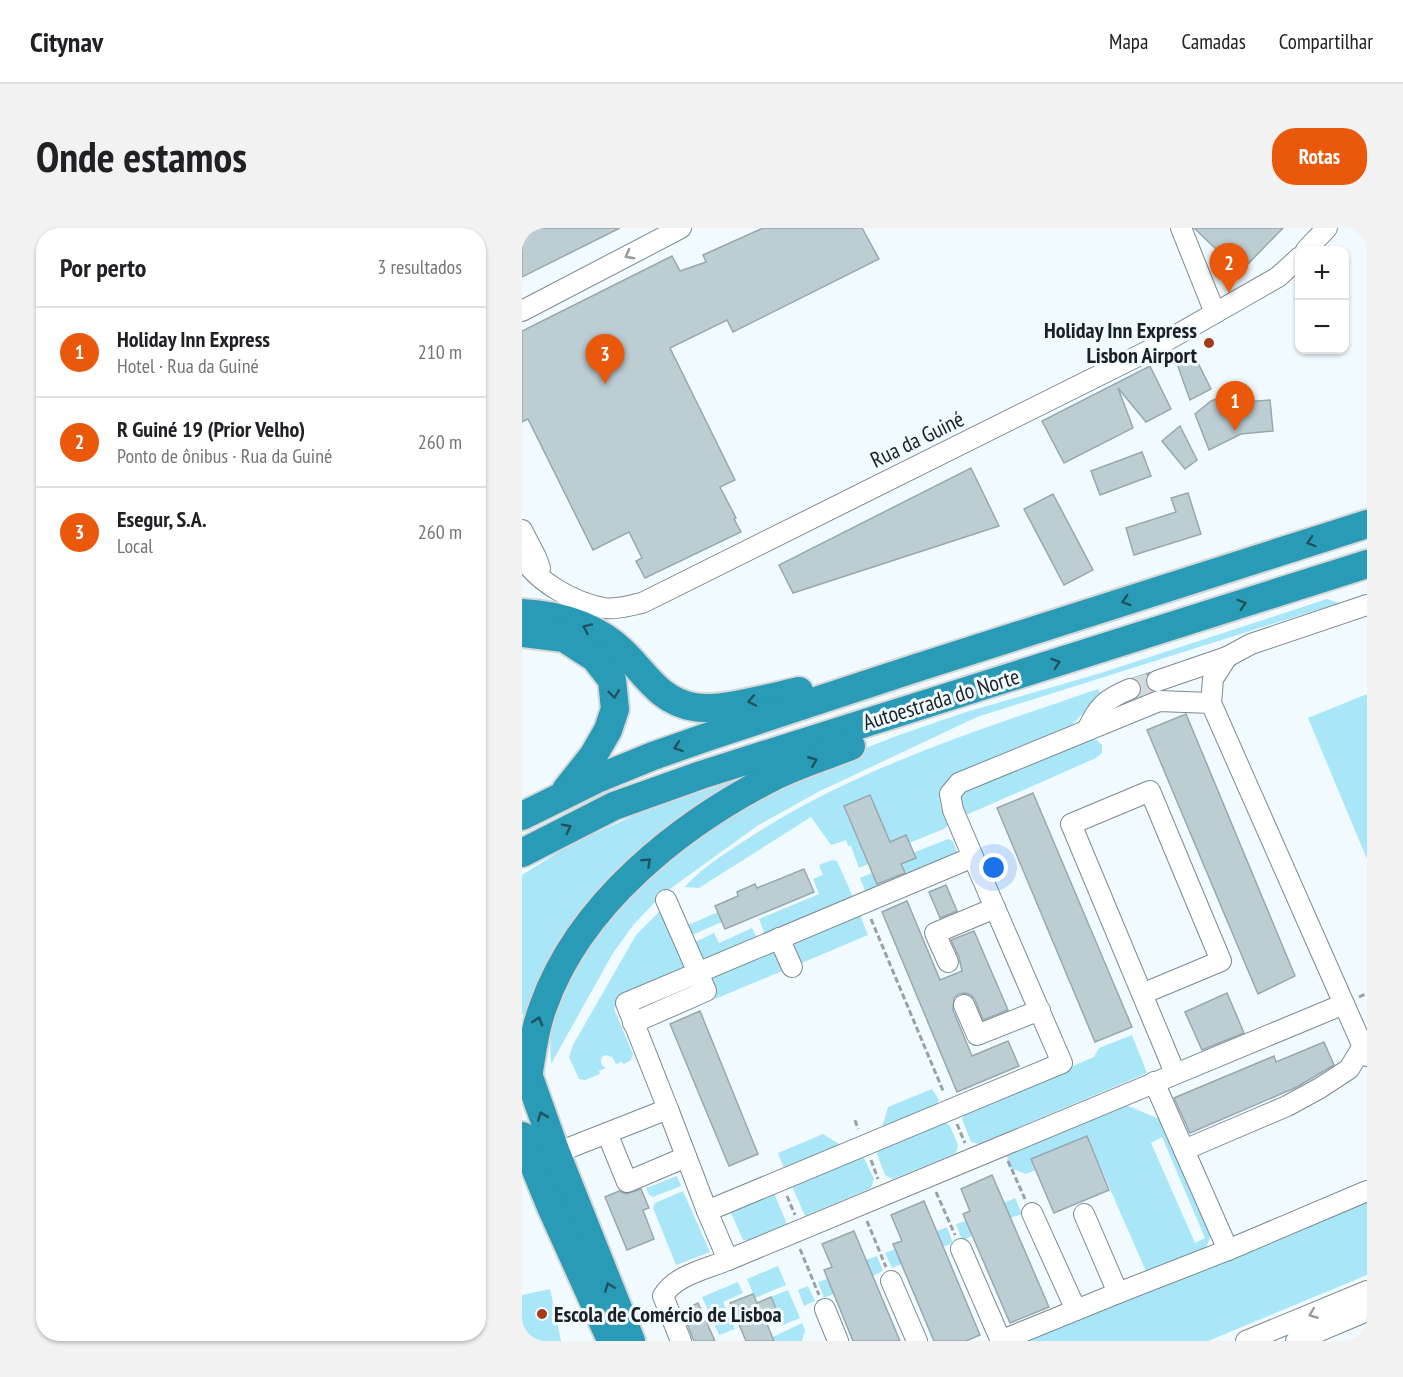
<!DOCTYPE html>
<html lang="pt">
<meta charset="utf-8">
<style>
:root{--surface:#fff;--page:#f2f2f2;--text:#202124;--muted:#757577;--line:#e0e0e0;--accent:#ea580c}
body{margin:0;font-family:"PT Sans Narrow",sans-serif;background:var(--page);color:var(--text)}
.controls{position:absolute;right:18px;top:18px;display:grid;overflow:hidden;border-radius:12px;box-shadow:0 2px 4px #0004}
.controls button{width:54px;height:54px;display:grid;place-items:center;padding:0;border:0;border-bottom:2px solid var(--line);background:var(--surface);color:var(--text);font:30px sans-serif}
.you{position:absolute;left:472px;top:640px;width:21px;height:21px;margin:-15px;border:4px solid #fff;border-radius:50%;background:#1a73e8;box-shadow:0 0 0 9px #1a73e833}
.badge{display:grid;place-items:center;width:39px;height:39px;border-radius:50%;background:var(--accent);color:#fff;font-size:20px;font-weight:700}
.pin{position:absolute;translate:-50% -50px;filter:drop-shadow(0 2px 3px #0008)}
.pin::after{content:'';position:absolute;top:32px;width:21px;height:18px;background:inherit;clip-path:polygon(0 0,100% 0,50% 100%)}
.list{margin:0;padding:0;list-style:none}
h2{display:flex;justify-content:space-between;align-items:center;height:78px;margin:0;padding:0 24px;font-size:26px}
h2 small{font-size:20px;font-weight:400;color:var(--muted)}
.list li{display:grid;grid-template-columns:39px 1fr auto;gap:18px;align-items:center;box-sizing:border-box;height:90px;padding:0 24px;border-top:2px solid var(--line)}
.list b{display:block;font-size:22px;white-space:nowrap}
.list p{margin:0;font-size:20px;white-space:nowrap;color:var(--muted)}
.list em{font-size:20px;font-style:normal;color:var(--muted)}
.map{position:relative;flex:none;width:845px;height:1113px;overflow:hidden;border-radius:24px}
header{display:flex;align-items:center;gap:36px;box-sizing:border-box;height:84px;padding:0 30px;background:var(--surface);border-bottom:2px solid var(--line)}
header strong{font-size:28px}
nav{display:flex;gap:33px;margin-inline-start:auto;font-size:21px}
.intro{display:flex;align-items:center;justify-content:space-between;box-sizing:border-box;height:144px;padding:0 36px}
h1{margin:0;font-size:42px}
.button{padding:15px 27px;border-radius:24px;background:var(--accent);color:#fff;font-size:21px;font-weight:700}
main{display:flex;gap:36px;padding:0 36px}
aside{flex:1;background:var(--surface);border-radius:24px;box-shadow:0 2px 4px #0004}
.map>svg:first-child{display:block}
.green{fill:#a8e6f8;fill-rule:evenodd}
.building{fill:#bccdd3;stroke:#98a8ae;stroke-width:1.5}
.lines{fill:none;stroke-linecap:round;stroke-linejoin:round}
.minor-tunnel{stroke:#d1dade;stroke-width:20;stroke-dasharray:20 10;stroke-linecap:butt}
.minor-casing{stroke:#7b8b90;stroke-width:22}
.highway-casing{stroke:#d6d7d7;stroke-width:32}
.path{stroke:#99a1a4;stroke-width:3;stroke-dasharray:6 3;stroke-linecap:butt}
.minor{stroke:#fff;stroke-width:20}
.highway{stroke:#2a9bb6;stroke-width:28}
.oneway{stroke:#989b9c}
.oneway2{stroke:#21525e}
.poi-dot{fill:#a33c18;stroke:#f1fbff;stroke-width:2}
.labels{text-anchor:middle;stroke-width:6;stroke-linejoin:round;paint-order:stroke}
.poi-label{font-size:22px;font-weight:bold;fill:#1b2123;stroke:#f1fbff;text-anchor:end}
.street-label{font-size:22px;fill:#1b2123;stroke:#f1fbff}
</style>
<header>
<strong>Citynav</strong>
<nav><a>Mapa</a><a>Camadas</a><a>Compartilhar</a></nav>
</header>
<div class="intro"><h1>Onde estamos</h1><a class="button">Rotas</a></div>
<main>
<aside>
<h2>Por perto<small>3 resultados</small></h2>
<ul class="list">
<li><span class="badge">1</span><div><b>Holiday Inn Express</b><p>Hotel · Rua da Guiné</p></div><em>210 m</em></li>
<li><span class="badge">2</span><div><b>R Guiné 19 (Prior Velho)</b><p>Ponto de ônibus · Rua da Guiné</p></div><em>260 m</em></li>
<li><span class="badge">3</span><div><b>Esegur, S.A.</b><p>Local</p></div><em>260 m</em></li>
</ul>
</aside>
<div class="map">
<svg width="845" height="1113" viewBox="0 0 845 1113">
<rect width="100%" height="100%" fill="#f1fbff"/>
<!-- green -->
<g class="green">
<path d="M805 371 817 375 455 489 296 564 235 598 141 666 112 696 91 725 29 836C27 800 29 788 47 757L43 752 68 710 135 636 280 545 377 507 444 484 579 445Z"/>
<path d="M576 461 579 466 548 499 431 547C411 564 417 576 426 597L422 601 387 615 384 607 368 614 322 579 346 636 337 640 329 618H326L324 612 309 617 289 589 177 660 163 659C177 642 198 629 216 617 325 543 453 503 576 461Z"/>
<polygon points="845,466 845,631 786,490"/>
<polygon points="567,511 575,512 580,517 580,525 574,530 442,588 435,571 441,561"/>
<polygon points="277,531 173,588 3,790 0,785 0,647 48,617 122,583"/>
<polygon points="426,611 431,613 437,629 346,670 338,650 350,645 356,657 383,646 379,636 391,625"/>
<polygon points="310,632 315,633 331,669 329,674 244,709 237,691 297,666 291,651 301,647 297,637"/>
<polygon points="156,676 166,697 196,684 200,694 165,709 151,678"/>
<path d="M143 678 167 739 95 776 92 781 111 826 109 832 102 836 100 834 94 836 90 829 84 827 80 829C78 833 79 838 84 840L77 843 78 846 63 852 57 851 47 829 51 817 114 707Z"/>
<polygon points="338,687 346,707 275,737 266,716"/>
<polygon points="230,700 236,711 180,734 171,715 192,705 197,715"/>
<polygon points="256,721 265,741 193,771 184,751"/>
<polygon points="610,807 625,845 457,916 449,914 440,891 443,883 572,829 577,820"/>
<polygon points="410,861 417,872 412,883 358,906 366,879"/>
<path d="M599 875 640 892 690 1005 682 1025 626 1048 565 908 510 931 514 942 504 946 486 939 485 925ZM640 909 683 1010 673 1015 629 915Z"/>
<polygon points="420,892 428,898 436,917 434,925 371,951 363,947 355,926 359,917"/>
<polygon points="301,906 322,919 264,945 256,925"/>
<polygon points="332,928 342,930 352,951 349,960 283,988 269,956"/>
<polygon points="155,948 159,958 131,969 127,967 124,960"/>
<polygon points="161,963 188,1024 154,1037 131,980 133,975"/>
<polygon points="251,963 265,996 230,1012 221,1012 209,985 212,980"/>
<polygon points="493,970 500,986 488,990 482,975"/>
<polygon points="845,972 845,1047 686,1113 504,1113"/>
<polygon points="444,993 450,1008 440,1012 434,996"/>
<polygon points="425,999 431,1015 421,1019 415,1003"/>
<polygon points="373,1021 380,1036 370,1040 363,1025"/>
<polygon points="355,1028 361,1043 351,1048 344,1032"/>
<polygon points="256,1038 264,1057 233,1070 225,1051"/>
<polygon points="305,1051 312,1066 302,1070 296,1054"/>
<polygon points="216,1054 221,1065 201,1074 213,1101 197,1107 180,1069"/>
<polygon points="286,1058 293,1073 282,1078 276,1062"/>
<polygon points="28,1061 39,1113 0,1113 0,1067"/>
<polygon points="266,1062 278,1090 261,1097 249,1069"/>
<polygon points="280,1095 283,1102 280,1113 252,1113 251,1109"/>
</g>
<!-- building -->
<g class="building">
<polygon points="0,0 98,0 0,49"/>
<polygon points="241,0 340,0 357,31 211,104 205,92 148,120 213,252 198,259 214,290 212,291 219,304 123,350 114,333 120,330 107,304 71,322 6,191 0,194 0,103 150,28 158,43 184,34 181,27"/>
<polygon points="672,0 761,0 718,44"/>
<polygon points="671,125 689,161 668,172 654,133"/>
<polygon points="628,138 649,181 624,194 596,160 611,200 542,235 520,193"/>
<polygon points="703,168 708,175 748,172 751,203 719,206 687,222 673,186 689,173"/>
<polygon points="658,198 675,232 663,241 640,213"/>
<polygon points="620,224 629,248 578,267 569,243"/>
<polygon points="449,240 477,298 271,365 257,337"/>
<polygon points="666,265 679,306 612,327 604,300 654,284 649,270"/>
<polygon points="531,266 571,342 542,357 502,281"/>
<polygon points="627,445 623,450 624,456 629,463 618,468 619,457 611,450"/>
<polygon points="664,486 773,748 736,766 625,502"/>
<polygon points="511,565 610,799 573,814 475,580"/>
<polygon points="348,567 368,614 384,607 394,630 379,636 383,645 355,656 322,578"/>
<polygon points="282,641 292,664 203,701 193,678 216,668 215,664 233,656 235,660"/>
<polygon points="424,657 435,683 418,690 407,664"/>
<polygon points="385,673 418,752 440,743 437,729 429,712 452,703 486,782 461,792 453,772 449,767 443,765 437,766 432,770 431,782 450,828 486,813 497,838 435,864 360,684"/>
<polygon points="705,765 722,805 680,822 663,784"/>
<polygon points="178,783 236,926 207,938 148,796"/>
<polygon points="802,814 812,837 775,859 668,905 652,870 752,828 754,834"/>
<polygon points="565,908 587,962 532,985 509,931"/>
<polygon points="470,947 527,1079 488,1095 441,986 448,983 439,961"/>
<polygon points="119,961 127,980 121,982 132,1011 105,1022 83,969 97,963 104,966"/>
<polygon points="402,973 458,1107 444,1113 412,1113 371,1016 380,1013 369,987"/>
<polygon points="332,1003 344,1032 378,1113 331,1113 302,1042 310,1039 300,1016"/>
<polygon points="231,1066 235,1075 249,1069 258,1090 245,1096 252,1113 224,1113 208,1075"/>
<polygon points="176,1075 193,1113 172,1113 160,1083"/>
</g>
<g class="lines">
<!-- minor-tunnel -->
<polyline class="minor-tunnel" points="608,461 635,453"/>
<!-- minor casing -->
<g class="minor-casing">
<g id="minor">
<polyline points="659,0 693,85"/>
<polyline points="784,22 805,0"/>
<polyline points="0,83 159,0"/>
<polyline points="0,302 14,329 18,340"/>
<path d="M0 328C14 354 53 375 82 380 94 382 109 377 120 375L630 121 756 49 778 29"/>
<polyline points="635,453 705,429"/>
<path d="M565 502C576 478 584 471 608 461"/>
<polyline points="257,710 270,739"/>
<polyline points="426,734 413,705 473,680"/>
<polyline points="620,766 699,733 628,563 549,596 653,845"/>
<polyline points="822,776 689,475 691,451 705,429 729,416 845,377"/>
<polyline points="442,777 455,807 518,782"/>
<polyline points="111,795 184,763 144,672"/>
<polyline points="632,854 706,1022 845,963"/>
<polyline points="146,881 104,775 451,629 431,582 428,566 437,555 637,473 689,475"/>
<polyline points="85,905 105,954 164,929"/>
<polyline points="662,922 765,878 798,860 827,841 841,818"/>
<polyline points="34,925 146,881 185,983 206,1032 822,776 845,828"/>
<polyline points="185,983 540,835 451,629"/>
<polyline points="510,985 554,1082"/>
<polyline points="562,986 596,1065 706,1022"/>
<polyline points="439,1021 479,1113"/>
<polyline points="369,1053 395,1113"/>
<polyline points="303,1081 316,1113"/>
<path d="M159 1113 141 1068C153 1047 185 1041 206 1032"/>
<polyline points="478,1113 596,1065"/>
<polyline points="724,1113 845,1063"/>
<polyline points="774,1113 845,1083"/>
</g>
</g>
<!-- highway casing -->
<g class="highway-casing">
<g id="highway">
<path d="M0 385C38 387 73 397 101 424 124 446 137 473 172 479 197 484 250 469 277 463"/>
<polyline points="0,405 42,410 73,430 90,452 93,481 86,502 71,528 44,562"/>
<polyline points="0,588 77,550 131,528 185,509 391,441 845,296"/>
<polyline points="0,625 92,578 179,547 845,336"/>
<polyline points="1,832 34,925 109,1113"/>
<path d="M6 850C10 826 12 802 21 779 57 676 158 596 253 548 277 536 304 528 329 518"/>
<polyline points="0,908 29,979 89,1112"/>
</g>
</g>
<!-- path -->
<g class="path">
<polyline points="349,691 422,865"/>
<polyline points="837,769 845,765"/>
<polyline points="333,892 336,901"/>
<polyline points="435,896 443,915"/>
<polyline points="349,932 356,951"/>
<polyline points="486,933 503,971"/>
<polyline points="414,964 433,1007"/>
<polyline points="265,968 273,987"/>
<polyline points="345,993 364,1039"/>
<polyline points="278,1021 297,1067"/>
<polyline points="837,1113 845,1103"/>
</g>
<!-- minor -->
<use href="#minor" class="minor"/>
<!-- highway -->
<use href="#highway" class="highway"/>
</g>
<!-- one-way arrows -->
<defs><path id="oneway-chevron" d="M-2-3.5L2.5 0L-2 3.5" fill="none" stroke-width="1.6" stroke-linecap="round" stroke-linejoin="round" transform="scale(1.5)"/></defs>
<g class="oneway">
<use href="#oneway-chevron" transform="translate(107 27) rotate(152)"/>
<use href="#oneway-chevron" transform="translate(791 1086) rotate(158)"/>
</g>
<g class="oneway2">
<use href="#oneway-chevron" transform="translate(789 314) rotate(162)"/>
<use href="#oneway-chevron" transform="translate(604 373) rotate(162)"/>
<use href="#oneway-chevron" transform="translate(720 376) rotate(-18)"/>
<use href="#oneway-chevron" transform="translate(65 400) rotate(-156)"/>
<use href="#oneway-chevron" transform="translate(534 435) rotate(-18)"/>
<use href="#oneway-chevron" transform="translate(92 466) rotate(83)"/>
<use href="#oneway-chevron" transform="translate(230 473) rotate(169)"/>
<use href="#oneway-chevron" transform="translate(156 519) rotate(161)"/>
<use href="#oneway-chevron" transform="translate(291 533) rotate(-22)"/>
<use href="#oneway-chevron" transform="translate(45 600) rotate(-27)"/>
<use href="#oneway-chevron" transform="translate(125 634) rotate(-43)"/>
<use href="#oneway-chevron" transform="translate(16 793) rotate(-73)"/>
<use href="#oneway-chevron" transform="translate(20 888) rotate(-110)"/>
<use href="#oneway-chevron" transform="translate(87 1059) rotate(-112)"/>
</g>
<!-- markers -->
<g class="poi-dot">
<circle cx="687" cy="115" r="6"/>
<circle cx="20" cy="1086" r="6"/>
</g>
<g class="labels">
<!-- poi labels -->
<g class="poi-label">
<text x="675" y="110">Holiday Inn Express<tspan x="675" dy="25">Lisbon Airport</tspan></text>
<text x="32" y="1094" text-anchor="start">Escola de Comércio de Lisboa</text>
</g>
<!-- street labels -->
<g class="street-label">
<text transform="translate(395 211) rotate(-26)" y="8">Rua da Guiné</text>
<text transform="translate(419 471) rotate(-17)" y="8">Autoestrada do Norte</text>
</g>
</g>
</svg>
<div class="controls">
<button>+</button>
<button>−</button>
</div>
<div class="you"></div>
<div class="pin badge" style="left:713px;top:203px">1</div>
<div class="pin badge" style="left:707px;top:65px">2</div>
<div class="pin badge" style="left:83px;top:156px">3</div>
</div>
</main>
